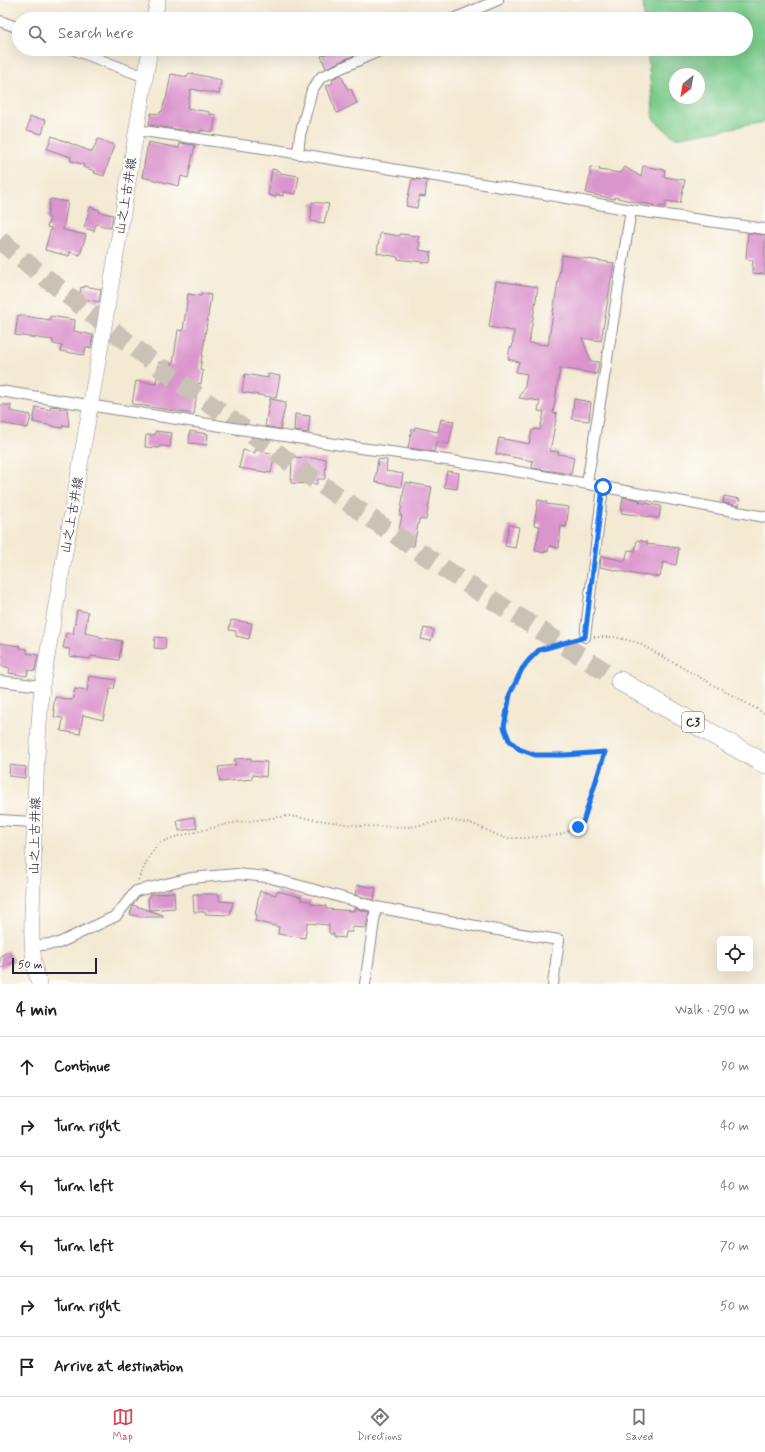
<!DOCTYPE html>
<meta charset="utf-8">
<style>
:root{--surface:#fff;--page:#f6f6f6;--text:#202124;--muted:#757577;--line:#e0e0e0;--accent:#d1495b}
body{margin:0;font-family:Mynerve,"Klee One",sans-serif;background:var(--page);color:var(--text)}
.controls{position:absolute;right:12px;bottom:12px;display:grid;overflow:hidden;border-radius:6px;box-shadow:0 4px 16px #0002}
.controls button{width:36px;height:36px;display:grid;place-items:center;padding:0;border:0;border-bottom:1px solid var(--line);background:var(--surface);color:var(--text);font:20px sans-serif}
.compass{position:absolute;left:669px;top:68px;width:36px;height:36px;border-radius:50%;background:var(--surface);box-shadow:0 4px 16px #0002;rotate:211deg}
.scale{position:absolute;left:12px;bottom:10px;width:85px;box-sizing:border-box;padding-left:4px;border:2px solid #22223b;border-top:0;font-size:11px;line-height:14px;white-space:nowrap;color:#22223b;-webkit-text-stroke:3px #fdfcf7;paint-order:stroke}
.stop{position:absolute;width:12px;height:12px;margin:-9px;border:3px solid #1a73e8;border-radius:50%;background:#fff}
.stop.end{background:#1a73e8;border-color:#fff;box-shadow:0 1px 4px #0008}
.list{margin:0;padding:0;list-style:none}
h2{display:flex;justify-content:space-between;align-items:center;height:52px;margin:0;padding:0 16px;font-size:17px}
h2 small{font-size:13px;font-weight:400;color:var(--muted)}
.list li{display:grid;grid-template-columns:26px 1fr auto;gap:12px;align-items:center;box-sizing:border-box;height:60px;padding:0 16px;border-top:1px solid var(--line)}
.list b{display:block;font-size:15px;white-space:nowrap}
.list em{font-size:13px;font-style:normal;color:var(--muted)}
.icon{flex:none;width:22px;height:22px;fill:none;stroke:currentColor;stroke-width:2;stroke-linecap:round;stroke-linejoin:round}
.map{position:relative;flex:none;width:765px;height:984px;overflow:hidden}
.search{position:absolute;background:var(--surface);box-shadow:0 4px 16px #0002;left:12px;right:12px;top:12px;height:44px;display:flex;align-items:center;gap:10px;box-sizing:border-box;padding:0 14px;border-radius:22px;color:var(--muted);font-size:15px}
.sheet{height:412px;background:var(--surface)}
nav{display:flex;justify-content:space-around;align-items:center;box-sizing:border-box;height:56px;border-top:1px solid var(--line);background:var(--surface);font-size:11px;color:var(--muted)}
nav a{display:grid;justify-items:center;gap:2px}
nav .on{color:var(--accent)}
.map>svg:first-child{display:block}
.green{fill:#7acb8c;stroke:#4e7664;fill-rule:evenodd}
.building{fill:#db95cd}
.lines{fill:none;stroke-linecap:round;stroke-linejoin:round}
.highway-tunnel{stroke:#cac2b5;stroke-width:19;stroke-dasharray:19 10;stroke-linecap:butt}
.street-casing{stroke:#8b8688;stroke-width:12}
.secondary-casing{stroke:#8b8688;stroke-width:16}
.highway-casing{stroke:#8b8688;stroke-width:20}
.path{stroke:#8b8688;stroke-width:2;stroke-dasharray:1 3;stroke-linecap:butt}
.street{stroke:#fff;stroke-width:10}
.secondary{stroke:#fff;stroke-width:15}
.highway{stroke:#fff;stroke-width:19}
.route{stroke:#1a73e8;stroke-width:5}
.labels{text-anchor:middle;stroke-width:4;stroke-linejoin:round;paint-order:stroke}
.shield{fill:#fdfcf7;stroke:#646373;stroke-width:1}
.shield-label{font-size:12px;font-weight:bold;fill:#22223b}
.street-label{font-size:13px;fill:#22223b;stroke:#fdfcf7}
</style>
<div class="map">
<svg width="765" height="984" viewBox="0 0 765 984">
<rect width="100%" height="100%" fill="#fdfcf7"/>
<filter id="ink" filterUnits="userSpaceOnUse"><feTurbulence type="fractalNoise" baseFrequency=".025" numOctaves="2"/><feDisplacementMap in="SourceGraphic" scale="8" xChannelSelector="R" yChannelSelector="G"/><feConvolveMatrix kernelMatrix="1 2 1 2 8 2 1 2 1" color-interpolation-filters="sRGB"/></filter>
<filter id="wash" filterUnits="userSpaceOnUse"><feTurbulence type="fractalNoise" baseFrequency=".012" numOctaves="4" result="noise"/><feDisplacementMap in="SourceGraphic" scale="16" xChannelSelector="R" yChannelSelector="G"/><feGaussianBlur stdDeviation="0.9" result="paint"/><feColorMatrix in="noise" values="0 0 0 0 0 0 0 0 0 0 0 0 0 0 0 0 0 1.4 0 .05"/><feComposite in="paint" operator="in"/></filter>
<g filter="url(#wash)">
<rect width="100%" height="100%" fill="#f4ead4"/>
<!-- green -->
<path class="green" d="M643 0H765V122L675 138 654 120 647 49H746V19H644ZM675 74H699V98H675Z"/>
<g id="blocks">
<!-- building -->
<g class="building">
<polygon points="336,49 355,49 357,54 326,68 321,56"/>
<polygon points="190,73 221,80 219,94 191,89 187,108 209,112 209,114 216,115 213,132 201,130 201,132 197,132 149,125 151,113 160,114 161,111 162,112 165,100 166,100 171,74 188,77 188,74"/>
<polygon points="341,75 348,90 351,89 357,103 337,113 326,86 333,83 332,79"/>
<polygon points="30,117 46,120 42,134 27,130"/>
<polygon points="52,136 92,152 98,139 114,145 104,176 94,173 95,171 83,167 84,165 70,160 71,157 47,149"/>
<polygon points="148,142 179,148 180,143 195,145 188,178 181,176 179,186 142,177"/>
<polygon points="643,166 665,170 664,177 685,180 680,203 666,201 665,207 635,202 614,197 614,199 586,193 590,176 590,167 600,168 599,170 621,173 625,167 641,177"/>
<polygon points="272,169 280,171 280,173 299,176 296,194 283,192 283,196 276,194 276,197 268,195"/>
<polygon points="412,179 427,181 425,197 419,196 417,208 406,206"/>
<polygon points="50,199 68,202 63,230 86,235 80,255 70,252 69,256 45,250 51,228 47,227 50,218 47,218"/>
<polygon points="312,202 329,204 324,223 311,221"/>
<polygon points="90,207 100,210 99,212 113,215 111,228 96,224 94,231 84,228"/>
<polygon points="380,233 400,236 400,234 419,236 418,241 420,242 419,250 431,252 430,263 397,259 398,257 377,253"/>
<polygon points="748,233 765,235 765,274 752,273 753,260 746,259"/>
<polygon points="562,255 614,263 601,341 582,338 591,361 599,362 597,374 560,368 553,413 557,414 550,451 559,452 558,454 574,457 571,474 532,468 533,461 496,454 499,438 529,444 532,430 533,431 534,429 540,430 544,412 538,411 540,401 519,398 525,386 527,374 516,372 519,362 508,359 510,347 512,348 514,331 489,327 496,281 538,287 529,343 548,345"/>
<polygon points="84,286 101,289 99,302 79,298 81,287 84,288"/>
<polygon points="201,293 211,295 200,370 203,371 201,384 198,383 194,414 132,404 136,381 156,384 159,362 173,364 178,330 183,331 188,294 201,296"/>
<polygon points="18,315 50,320 50,316 75,320 74,331 93,335 91,348 86,347 84,355 60,351 62,346 53,344 53,340 15,335"/>
<polygon points="245,374 268,378 268,374 280,376 276,398 242,392"/>
<polygon points="270,399 286,402 280,429 265,426"/>
<polygon points="574,399 591,402 589,421 572,419"/>
<polygon points="0,405 11,405 10,411 31,415 28,428 0,423"/>
<polygon points="51,406 60,407 60,409 67,408 69,426 63,425 62,428 33,422 36,407 50,410"/>
<polygon points="295,414 310,416 308,433 294,431"/>
<polygon points="441,419 454,421 449,444 436,442 434,452 408,448 412,429 414,430 415,427 438,432"/>
<polygon points="155,431 172,433 170,447 160,446 159,448 145,447 146,435 155,435"/>
<polygon points="190,431 208,434 207,445 189,443"/>
<polygon points="243,450 255,453 255,450 275,454 271,473 239,468"/>
<polygon points="292,457 326,459 325,479 318,479 317,484 291,483"/>
<polygon points="378,459 387,460 386,471 403,474 401,487 375,482"/>
<polygon points="447,471 459,473 457,489 444,487"/>
<polygon points="405,482 432,487 426,520 419,519 414,546 412,546 396,543 402,516 400,516"/>
<polygon points="724,496 740,499 739,506 723,503"/>
<polygon points="623,497 640,500 639,502 661,506 659,518 621,513"/>
<polygon points="538,500 547,502 546,504 569,507 566,527 561,526 559,548 549,546 548,552 545,551 545,553 535,551 540,526 534,525"/>
<polygon points="509,525 519,527 515,548 505,546"/>
<polygon points="637,540 647,542 647,544 679,548 676,565 663,562 660,577 644,574 644,576 600,567 601,556 625,561 628,550 635,551"/>
<polygon points="77,610 88,612 85,633 99,636 99,637 122,641 119,660 91,656 90,659 69,656 70,649 63,648 66,633 73,634"/>
<polygon points="231,620 252,623 249,639 236,636 236,631 229,630"/>
<polygon points="424,628 434,630 431,641 421,639"/>
<polygon points="155,637 166,638 165,649 154,648"/>
<polygon points="0,643 20,646 20,648 27,649 27,653 38,655 35,671 28,670 27,676 9,673 10,668 1,666 0,665"/>
<polygon points="89,676 116,680 114,689 110,689 103,720 83,715 80,734 61,731 63,718 54,717 55,710 53,710 55,697 72,700 75,689 87,691"/>
<polygon points="251,758 251,761 267,762 266,777 252,775 252,779 220,782 218,767 236,765 235,759"/>
<polygon points="10,765 26,767 25,778 9,776"/>
<polygon points="194,817 197,828 179,831 177,820"/>
<polygon points="357,885 376,888 374,900 355,895"/>
<polygon points="260,891 276,895 277,891 301,897 301,900 311,901 311,904 326,906 326,909 354,911 354,908 369,912 366,928 352,927 352,932 346,932 345,938 334,937 334,934 330,934 329,932 329,925 307,923 305,938 278,934 279,927 255,921 257,914 255,914"/>
<polygon points="174,892 175,908 149,910 148,897 149,897 149,895"/>
<polygon points="193,894 219,894 219,901 233,902 230,915 205,914 205,912 194,912"/>
<polygon points="133,905 163,915 163,917 140,917 130,914"/>
<polygon points="9,951 15,961 0,969 0,956"/>
</g>
</g>
</g>
<g filter="url(#ink)">
<use href="#blocks" fill-opacity="0" stroke="#8b8688" stroke-width="1"/>
<g class="lines">
<!-- highway-tunnel -->
<polyline class="highway-tunnel" points="0,240 23,260 163,370 306,474 464,582 620,681"/>
<!-- street casing -->
<g class="street-casing">
<g id="street">
<polyline points="453,19 498,0"/>
<polyline points="0,21 19,28"/>
<polyline points="72,49 145,77"/>
<polyline points="136,130 270,149 550,195 631,210 765,229"/>
<polyline points="298,154 300,135 312,90 321,77 384,49"/>
<path d="M0 391 360 448C496 465 630 492 765 517"/>
<polyline points="587,483 631,210"/>
<polyline points="585,637 603,487"/>
<polyline points="0,681 42,686"/>
<polyline points="0,820 33,822"/>
<polyline points="32,946 59,943 116,916 136,891 191,878 236,874 268,877 376,907 491,929 559,940 553,984"/>
<polyline points="365,984 376,907"/>
</g>
</g>
<!-- secondary casing -->
<g class="secondary-casing">
<g id="secondary">
<polyline points="154,19 158,0"/>
<path d="M39 984C29 951 32 918 33 884 34 818 36 752 42 686L106 315 150 49"/>
</g>
</g>
<!-- highway casing -->
<g class="highway-casing">
<polyline id="highway" points="620,681 765,764"/>
</g>
<!-- path -->
<g class="path">
<polyline points="594,637 615,637 638,643 764,713 765,712"/>
<polyline points="138,880 150,855 159,843 175,837 232,823 289,816 361,826 410,827 447,820 473,824 504,838 525,838 559,835 578,827 583,822 605,752 565,755 535,755 519,749 509,740 504,727 510,694 522,669 529,660 539,650 576,640"/>
</g>
<!-- street -->
<use href="#street" class="street"/>
<!-- secondary -->
<use href="#secondary" class="secondary"/>
<!-- highway -->
<use href="#highway" class="highway"/>
</g>
</g>
<g class="lines" filter="url(#ink)">
<!-- route -->
<polyline class="route" points="578,827 583,822 605,752 565,755 535,755 519,749 509,740 504,727 510,694 522,669 529,660 539,650 585,637 603,487"/>
</g>
<g class="labels">
<!-- shield labels -->
<rect class="shield" x="682" y="712" width="22" height="20" rx="3"/>
<g class="shield-label">
<text x="693" y="726">C3</text>
</g>
<!-- street labels -->
<g class="street-label">
<text transform="translate(125 196) rotate(-81)" y="5">山之上古井線</text>
<text transform="translate(71 515) rotate(-80)" y="5">山之上古井線</text>
<text transform="translate(34 836) rotate(-89)" y="5">山之上古井線</text>
</g>
</g>
</svg>
<div class="controls">
<button><svg class="icon" aria-label="locate" viewBox="0 0 24 24"><circle cx="12" cy="12" r="6"/><path d="M12 2v4M12 18v4M2 12h4M18 12h4"/></svg></button>
</div>
<svg class="compass" viewBox="-18 -18 36 36"><path d="M0-13l5 13h-10z" fill="#e53935"/><path d="M0 13l5-13h-10z" fill="#757577"/></svg>
<div class="scale">50 m</div>
<div class="stop" style="left:603px;top:487px"></div>
<div class="stop end" style="left:578px;top:827px"></div>
<div class="search"><svg class="icon" aria-label="search" viewBox="0 0 24 24"><circle cx="10" cy="10" r="6"/><path d="M15 15l6 6"/></svg>Search here</div>
</div>
<section class="sheet">
<h2>4 min<small>Walk · 290 m</small></h2>
<ul class="list">
<li><svg class="icon" aria-label="ahead" viewBox="0 0 24 24"><path d="M12 20V5M6 11l6-6 6 6"/></svg><div><b>Continue</b></div><em>90 m</em></li>
<li><svg class="icon" aria-label="right" viewBox="0 0 24 24"><path d="M7 20v-9h11M14 6l5 5-5 5"/></svg><div><b>Turn right</b></div><em>40 m</em></li>
<li><svg class="icon" aria-label="left" viewBox="0 0 24 24"><path d="M17 20v-9H6M10 6l-5 5 5 5"/></svg><div><b>Turn left</b></div><em>40 m</em></li>
<li><svg class="icon" aria-label="left" viewBox="0 0 24 24"><path d="M17 20v-9H6M10 6l-5 5 5 5"/></svg><div><b>Turn left</b></div><em>70 m</em></li>
<li><svg class="icon" aria-label="right" viewBox="0 0 24 24"><path d="M7 20v-9h11M14 6l5 5-5 5"/></svg><div><b>Turn right</b></div><em>50 m</em></li>
<li><svg class="icon" aria-label="arrive" viewBox="0 0 24 24"><path d="M6 21V4h12l-3 4 3 4H6"/></svg><div><b>Arrive at destination</b></div></li>
</ul>
</section>
<nav>
<a class="on"><svg class="icon" aria-label="map" viewBox="0 0 24 24"><path d="M3 6l6-2 6 2 6-2v14l-6 2-6-2-6 2zM9 4v14M15 6v14"/></svg>Map</a>
<a><svg class="icon" aria-label="directions" viewBox="0 0 24 24"><path d="M12 3l9 9-9 9-9-9zM9 14v-3h6M13 9l2 2-2 2"/></svg>Directions</a>
<a><svg class="icon" aria-label="saved" viewBox="0 0 24 24"><path d="M7 4h10v16l-5-4-5 4z"/></svg>Saved</a>
</nav>
